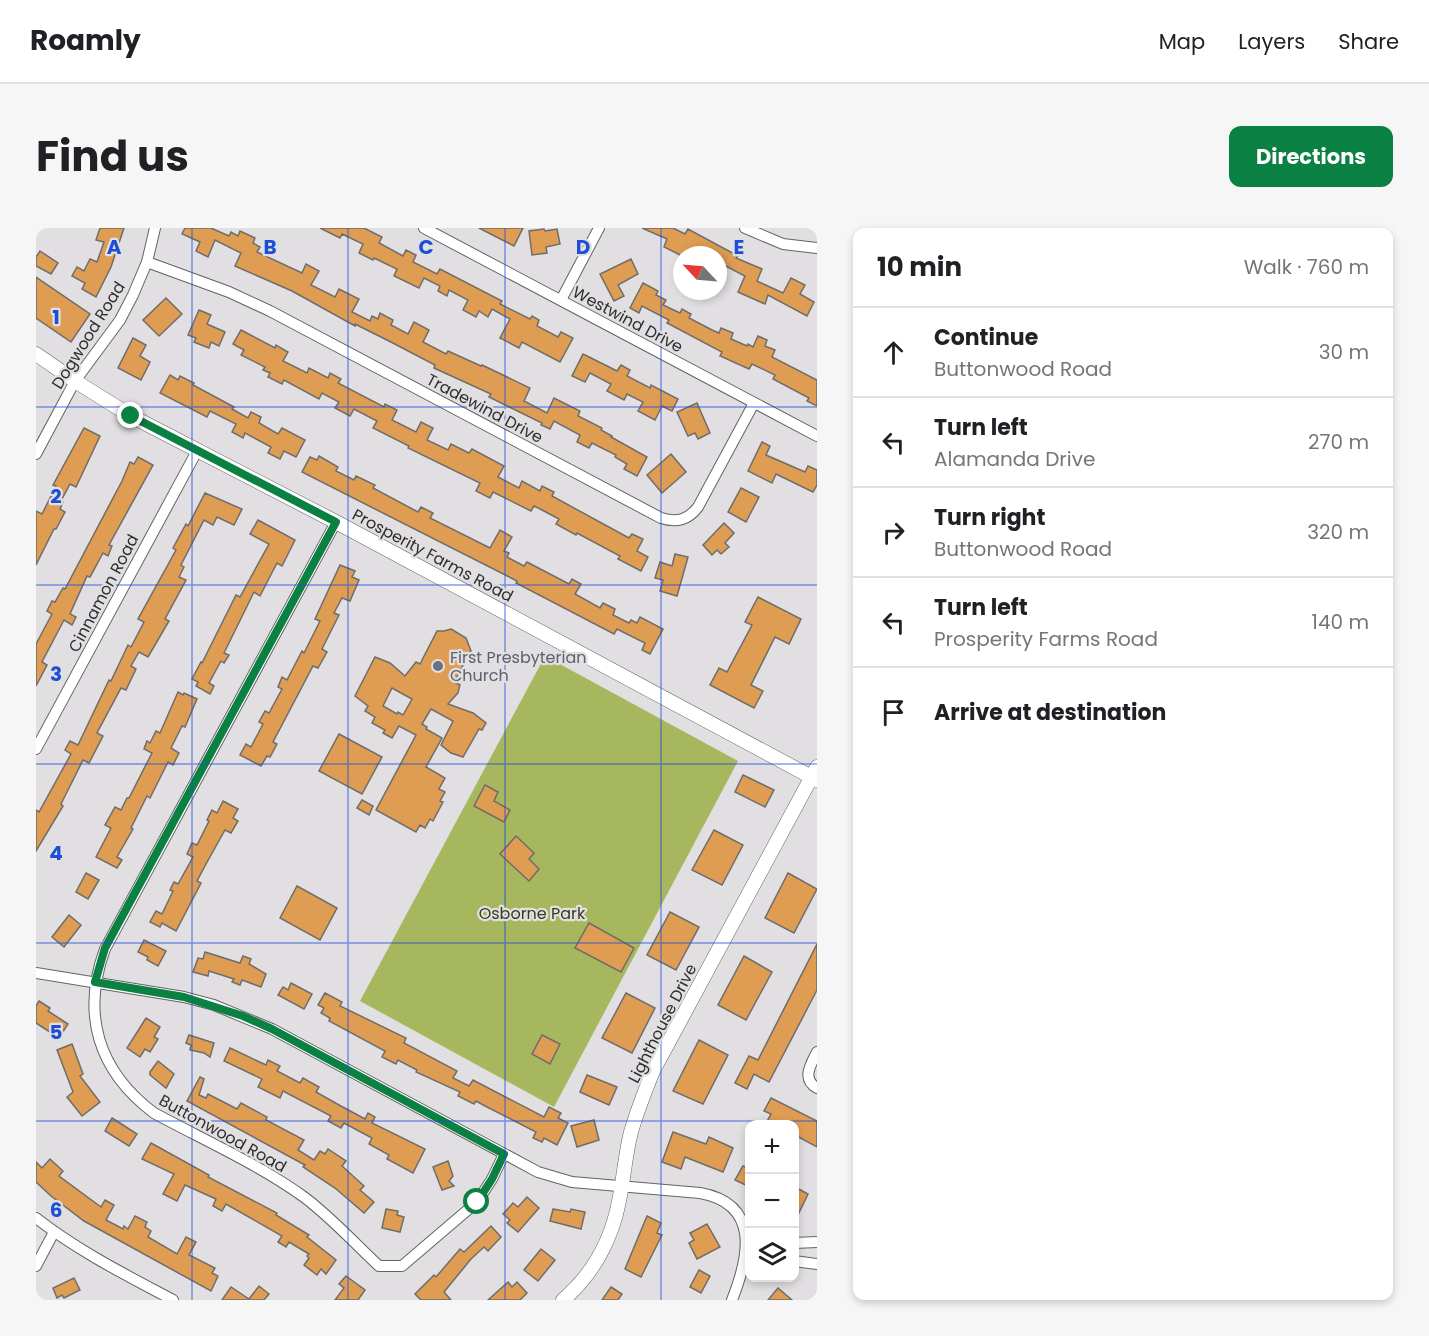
<!DOCTYPE html>
<meta charset="utf-8">
<style>
:root{--surface:#fff;--page:#f6f6f6;--text:#202124;--muted:#757577;--line:#e0e0e0;--accent:#0b8043}
body{margin:0;font-family:Poppins,sans-serif;background:var(--page);color:var(--text)}
.controls{position:absolute;right:18px;bottom:18px;display:grid;overflow:hidden;border-radius:12px;box-shadow:0 3px 9px #0003}
.controls button{width:54px;height:54px;display:grid;place-items:center;padding:0;border:0;border-bottom:2px solid var(--line);background:var(--surface);color:var(--text);font:30px sans-serif}
.compass{position:absolute;left:637px;top:18px;width:54px;height:54px;border-radius:50%;background:var(--surface);box-shadow:0 3px 9px #0003;rotate:296deg}
.stop{position:absolute;width:18px;height:18px;margin:-14px;border:4px solid #0b8043;border-radius:50%;background:#fff}
.stop.end{background:#0b8043;border-color:#fff;box-shadow:0 2px 6px #0008}
.list{margin:0;padding:0;list-style:none}
h2{display:flex;justify-content:space-between;align-items:center;height:78px;margin:0;padding:0 24px;font-size:26px}
h2 small{font-size:20px;font-weight:400;color:var(--muted)}
.list li{display:grid;grid-template-columns:39px 1fr auto;gap:18px;align-items:center;box-sizing:border-box;height:90px;padding:0 24px;border-top:2px solid var(--line)}
.list b{display:block;font-size:22px;white-space:nowrap}
.list p{margin:0;font-size:20px;white-space:nowrap;color:var(--muted)}
.list em{font-size:20px;font-style:normal;color:var(--muted)}
.icon{flex:none;width:33px;height:33px;fill:none;stroke:currentColor;stroke-width:2;stroke-linecap:round;stroke-linejoin:round}
.map{position:relative;flex:none;width:781px;height:1072px;overflow:hidden;border-radius:12px}
header{display:flex;align-items:center;gap:36px;box-sizing:border-box;height:84px;padding:0 30px;background:var(--surface);border-bottom:2px solid var(--line)}
header strong{font-size:28px}
nav{display:flex;gap:33px;margin-inline-start:auto;font-size:21px}
.intro{display:flex;align-items:center;justify-content:space-between;box-sizing:border-box;height:144px;padding:0 36px}
h1{margin:0;font-size:42px}
.button{padding:15px 27px;border-radius:12px;background:var(--accent);color:#fff;font-size:21px;font-weight:700}
main{display:flex;gap:36px;padding:0 36px}
aside{flex:1;background:var(--surface);border-radius:12px;box-shadow:0 3px 9px #0003}
.map>svg:first-child{display:block}
.green{fill:#a6b75d}
.building{fill:#df9d53;stroke:#6f6c6a;stroke-width:1.5;fill-rule:evenodd}
.lines{fill:none;stroke-linecap:round;stroke-linejoin:round}
.minor-casing{stroke:#646265;stroke-width:12}
.tertiary-casing{stroke:#646265;stroke-width:15}
.minor{stroke:#fff;stroke-width:10}
.tertiary{stroke:#fff;stroke-width:14}
.route{stroke:#0b8043;stroke-width:8}
.grid{fill:none;stroke:#1d4ed8;stroke-width:1.5;stroke-opacity:0.55}
.worship-dot{fill:#6b7280;stroke:#e1dfe2;stroke-width:2}
.labels{text-anchor:middle;stroke-width:4.5;stroke-linejoin:round;paint-order:stroke}
.street-label{font-size:16px;fill:#2f2e2f;stroke:#e1dfe2}
.worship-label{font-size:16px;fill:#5b616d;stroke:#e1dfe2;text-anchor:start}
.park-label{font-size:16px;fill:#373e17;stroke:#e1dfe2}
.grid-label{font-size:20px;text-anchor:middle;font-weight:bold;fill:#1d4ed8;stroke:#e1dfe2;stroke-width:4.5;stroke-linejoin:round;paint-order:stroke}
</style>
<header>
<strong>Roamly</strong>
<nav><a>Map</a><a>Layers</a><a>Share</a></nav>
</header>
<div class="intro"><h1>Find us</h1><a class="button">Directions</a></div>
<main>
<div class="map">
<svg width="781" height="1072" viewBox="0 0 781 1072">
<rect width="100%" height="100%" fill="#e1dfe2"/>
<!-- green -->
<polygon class="green" points="509,428 702,533 518,879 324,773"/>
<!-- building -->
<g class="building">
<polygon points="64,0 88,0 75,39 60,69 46,61 49,55 36,48 41,39 48,43 54,31 61,34 68,14 60,12"/>
<polygon points="149,0 175,0 193,8 195,4 202,8 204,3 219,10 217,15 224,19 221,24 266,45 270,36 283,43 275,57 299,69 303,61 323,71 316,84 334,93 336,88 342,91 344,85 357,92 355,97 372,106 378,94 393,102 387,114 410,126 412,123 445,138 446,137 494,160 488,173 511,185 518,170 544,183 542,188 566,200 565,202 576,208 575,209 611,229 601,248 588,241 591,236 579,229 580,227 556,215 553,220 541,214 544,207 518,193 514,201 505,197 506,195 453,169 455,166 398,140 399,137 355,114 319,96 319,98 256,63 199,38 205,25 179,12 172,29 160,23 164,14 146,6"/>
<polygon points="284,0 328,0 346,9 343,15 367,28 370,22 380,27 377,34 401,46 404,41 466,73 464,76 494,91 496,88 503,92 501,98 522,109 525,104 537,110 524,134 486,114 483,120 464,110 474,91 456,81 452,89 443,83 440,89 427,82 432,72 413,62 411,68 402,63 404,58 388,50 383,60 358,48 361,41 338,30 337,32 323,25 327,16 306,6 304,10"/>
<polygon points="443,0 487,0 478,18"/>
<polygon points="606,0 637,0 649,6 652,1 702,28 700,30 726,41 721,53 747,65 755,50 769,57 764,66 778,74 771,88 732,67 729,76 702,64 709,48 682,34 682,27 644,27 628,19 631,11"/>
<polygon points="508,1 509,3 521,1 524,16 510,19 511,25 496,27 493,3"/>
<polygon points="4,23 22,35 15,46 0,38 0,29"/>
<polygon points="595,31 602,46 582,57 588,68 578,73 564,46"/>
<polygon points="0,49 54,86 35,114 0,90"/>
<polygon points="607,55 622,63 620,67 630,72 627,77 644,85 646,81 655,86 653,90 676,102 683,105 685,100 697,105 695,111 711,118 712,116 717,119 722,108 731,112 729,118 739,122 736,129 781,152 781,178 771,173 773,170 737,151 739,147 716,136 713,141 684,128 686,124 631,95 633,92 606,78 603,85 594,80"/>
<polygon points="130,70 146,86 123,108 107,92"/>
<polygon points="163,82 175,87 171,96 189,104 183,118 175,114 173,120 158,114 160,110 152,107"/>
<polygon points="205,102 239,120 240,117 252,124 247,133 271,145 273,140 292,150 294,145 305,151 302,155 348,179 349,176 361,182 356,192 380,204 385,194 397,200 391,212 412,222 415,216 433,225 436,221 468,238 462,249 483,260 486,253 504,263 506,258 518,264 516,268 593,310 596,306 607,311 601,323 612,329 605,343 582,331 584,328 541,305 540,307 520,296 523,291 508,283 498,278 495,283 457,264 454,270 440,263 444,255 372,220 373,218 337,200 341,193 318,181 314,188 299,180 303,174 286,165 283,171 248,152 246,156 232,149 234,145 227,142 229,139 205,127 208,122 197,116"/>
<polygon points="97,110 110,117 104,128 114,134 105,152 82,140"/>
<polygon points="547,126 581,143 585,137 594,142 591,148 614,160 615,157 642,171 636,183 626,178 619,192 602,183 607,174 591,166 588,172 571,163 575,156 554,145 549,154 536,148"/>
<polygon points="134,147 142,152 144,148 158,155 157,157 198,179 196,181 212,190 215,184 225,189 223,195 242,206 246,200 269,212 260,229 248,223 244,231 232,225 235,219 209,205 207,210 196,204 200,196 174,183 171,189 124,165"/>
<polygon points="661,175 674,205 662,211 659,205 652,208 641,184"/>
<polygon points="48,200 64,208 40,259 34,256 25,273 27,274 24,281 29,284 20,301 18,301 0,337 0,283 6,286 20,258 17,257"/>
<polygon points="726,214 734,218 730,227 769,244 772,238 781,242 781,257 777,264 740,246 736,255 712,243"/>
<polygon points="635,226 650,244 626,265 611,247"/>
<polygon points="283,228 302,239 300,243 318,252 320,248 339,257 337,260 382,284 385,279 397,285 394,290 454,320 464,302 476,309 468,323 473,325 471,329 488,338 491,334 533,356 536,351 545,356 539,366 564,380 567,375 579,381 577,387 593,395 595,392 601,395 604,389 627,401 614,426 606,422 609,415 581,401 578,406 480,355 481,353 266,244 274,229 281,232"/>
<polygon points="102,229 117,237 73,317 76,318 72,328 67,325 54,349 51,348 34,386 40,389 36,397 28,392 6,434 11,437 0,458 0,416 16,386 11,383 16,373 19,374 27,360 29,361 86,253 94,234 98,236"/>
<polygon points="705,260 723,269 710,294 692,284"/>
<polygon points="169,265 206,281 198,297 181,289 177,297 168,292 145,337 148,339 143,349 150,352 129,391 133,393 112,429 103,424 95,438 100,441 90,462 85,460 61,505 67,508 53,535 47,532 25,576 27,578 0,623 0,582 3,584 35,526 29,522 34,513 42,517 73,452 75,453 92,417 95,419 108,394 102,391 140,322 137,320 150,296 152,298"/>
<polygon points="222,292 259,312 246,338 241,335 224,368 218,364 188,425 193,427 188,435 185,433 173,455 178,458 174,466 160,458 162,454 156,451 165,434 166,435 200,367 204,369 233,316 214,306"/>
<polygon points="688,295 698,305 689,315 693,319 685,326 681,322 676,327 667,317"/>
<polygon points="639,326 652,329 641,368 624,363 627,352 619,350 624,334 636,338"/>
<polygon points="304,337 319,343 316,349 323,352 314,373 306,370 298,385 303,387 286,421 291,424 282,440 277,438 237,514 241,516 234,529 231,528 225,538 204,527 210,516 215,519 227,496 223,494 229,483 233,485 246,461 242,459 246,449 251,452 266,423 268,425 284,393 279,391"/>
<polygon points="722,369 765,391 753,416 739,409 715,457 727,463 718,480 674,457 683,440 691,444 716,397 709,394"/>
<path d="M415 401 430 410 435 423 418 454 424 457 422 465 412 476 437 485 450 495 446 502 443 501 427 529 415 525 405 517 417 493 395 481 386 496 391 499 390 501 406 510 390 539 409 550 403 561 409 564 404 573 407 574 397 593 394 591 389 600 384 597 380 604 340 582 380 507 363 498 356 510 347 505 349 502 336 495 339 489 329 483 332 478 319 468 339 429 354 435 369 448 380 434 384 436 401 403H408ZM356 460 376 471 367 487 362 484 361 486 347 478Z"/>
<polygon points="142,464 147,467 148,465 161,471 149,499 146,498 135,520 143,525 137,537 132,534 114,570 111,568 95,600 97,601 81,629 86,632 81,640 60,629 75,600 69,597 79,579 85,582 91,570 93,570 116,525 108,521 111,513 114,515 120,503 124,505"/>
<polygon points="303,506 346,529 326,566 283,543"/>
<polygon points="707,547 738,562 729,579 699,564"/>
<polygon points="449,557 462,564 458,573 474,582 468,594 438,578"/>
<polygon points="326,572 337,578 333,587 321,580"/>
<polygon points="187,573 202,581 197,590 202,593 195,605 189,602 170,636 161,653 165,655 140,703 126,695 124,699 114,694 120,683 126,686 137,663 134,662 138,654 142,656 157,629 151,626 156,615 161,617 173,593 171,592 176,582 181,585"/>
<polygon points="678,602 707,617 686,657 656,642"/>
<polygon points="480,608 498,625 493,631 503,641 493,653 464,626"/>
<polygon points="50,645 63,652 52,671 40,664"/>
<polygon points="752,645 781,661 758,705 729,690"/>
<polygon points="261,658 301,680 284,712 244,690"/>
<polygon points="634,684 663,699 640,742 611,727"/>
<polygon points="33,687 45,697 28,719 16,709"/>
<polygon points="553,695 598,720 585,744 539,720"/>
<polygon points="108,712 130,723 122,738 111,732 112,729 102,724"/>
<polygon points="781,716 781,762 733,854 718,846 711,861 699,855 713,828 722,832"/>
<polygon points="169,724 204,735 207,728 215,731 213,736 230,746 225,759 206,752 204,757 196,754 198,751 173,743 172,748 157,744 162,730 167,731"/>
<polygon points="708,728 736,744 710,792 682,777"/>
<polygon points="255,755 276,766 268,781 242,767 247,759 252,762"/>
<polygon points="289,765 306,774 304,778 370,810 368,815 421,843 417,850 433,858 437,852 508,889 513,879 525,885 522,890 532,895 521,917 508,910 506,914 497,910 500,904 451,879 440,873 438,876 422,868 424,864 380,844 381,842 362,832 360,836 346,829 349,823 293,793 294,790 285,785 288,780 282,777"/>
<polygon points="590,765 619,780 596,825 566,810"/>
<polygon points="3,773 14,780 12,783 32,796 23,810 0,795 0,778"/>
<polygon points="110,790 124,799 118,809 122,811 114,824 109,821 104,829 91,820"/>
<polygon points="153,807 178,815 174,829 168,825 154,822 155,817 150,815"/>
<polygon points="506,807 524,816 514,836 496,826"/>
<polygon points="663,812 692,827 667,876 637,863"/>
<polygon points="36,816 47,846 44,848 64,874 46,888 31,869 37,864 21,822"/>
<polygon points="194,820 230,837 232,832 244,838 241,843 264,855 267,850 283,859 280,864 303,877 329,891 332,885 339,889 336,895 389,921 377,945 351,931 353,927 333,916 336,910 308,895 305,900 292,893 295,888 247,863 244,870 222,859 226,851 188,833"/>
<polygon points="122,833 138,846 130,860 114,847 114,844"/>
<polygon points="551,847 581,859 573,877 544,864"/>
<polygon points="164,849 168,851 163,867 170,870 172,866 201,881 205,875 231,889 230,892 268,912 262,922 278,932 284,923 289,926 292,921 310,933 306,938 328,958 324,962 338,974 328,985 299,960 267,939 269,937 151,873"/>
<polygon points="735,870 781,893 781,919 759,907 759,897 729,897 735,886 728,883"/>
<polygon points="76,890 101,906 93,918 69,903"/>
<polygon points="558,892 563,912 541,919 535,898"/>
<polygon points="637,904 670,916 673,909 697,920 687,944 649,929 645,941 626,934"/>
<polygon points="115,915 173,947 172,949 241,985 240,987 273,1007 271,1009 300,1032 290,1046 285,1041 281,1047 268,1037 273,1030 271,1028 273,1026 253,1014 250,1019 242,1014 246,1008 190,976 186,983 177,978 180,971 149,957 141,973 127,966 138,946 106,931"/>
<polygon points="14,931 27,943 23,948 65,979 69,972 78,977 70,992 87,1001 88,998 92,1001 99,988 111,994 109,999 115,1003 112,1009 141,1026 150,1009 160,1014 153,1027 179,1040 176,1045 182,1048 175,1063 48,993 15,968 0,954 0,934 6,940"/>
<polygon points="412,933 417,948 413,953 418,958 406,962 397,939"/>
<polygon points="707,938 714,941 714,959 699,952"/>
<polygon points="759,959 772,966 759,993"/>
<polygon points="491,969 503,980 482,1004 471,995 474,992 467,986 477,975 482,979"/>
<polygon points="350,981 362,983 361,987 368,989 364,1004 346,1000"/>
<polygon points="517,981 534,984 535,981 549,984 545,1001 514,993"/>
<polygon points="611,988 625,995 621,1005 626,1007 605,1049 589,1041"/>
<polygon points="671,996 684,1019 661,1031 653,1015 658,1012 654,1005"/>
<polygon points="455,998 465,1009 452,1023 448,1019 435,1031 408,1064 415,1072 385,1072 379,1066 398,1047 400,1049 424,1021 428,1024"/>
<polygon points="505,1021 519,1032 502,1053 488,1042"/>
<polygon points="663,1042 674,1048 665,1065 654,1059"/>
<polygon points="310,1048 329,1062 322,1072 299,1072 308,1060 303,1056"/>
<polygon points="38,1050 44,1062 28,1070 26,1067 21,1070 17,1060"/>
<polygon points="472,1054 476,1059 481,1054 491,1065 484,1072 452,1072"/>
<polygon points="223,1058 233,1066 228,1072 186,1072 195,1059 213,1071"/>
<polygon points="575,1059 586,1066 582,1072 566,1072"/>
<polygon points="742,1060 756,1072 732,1072"/>
</g>
<g class="lines">
<!-- minor casing -->
<g class="minor-casing">
<g id="minor">
<polyline points="388,0 781,208"/>
<polyline points="709,0 747,16 781,20"/>
<path d="M111 34 193 64 234 83 625 290C641 295 652 292 662 279L718 175"/>
<polyline points="525,72 563,0"/>
<polyline points="0,226 39,153 84,92 97,67 111,34 119,0"/>
<path d="M300 294 69 721C45 786 62 843 118 885 168 912 222 936 268 969 296 990 318 1015 343 1038H366L441 974 456 951 468 926"/>
<polyline points="0,521 161,223"/>
<path d="M0 745 148 769 178 777 236 801 502 944 536 954 664 965C725 976 713 1029 696 1072"/>
<path d="M781 824C775 836 765 851 781 860"/>
<path d="M0 990C42 1023 90 1047 137 1072"/>
<polyline points="758,1015 781,1014"/>
<polyline points="758,1033 781,1036"/>
<polyline points="0,1038 18,1004"/>
</g>
</g>
<!-- tertiary casing -->
<g class="tertiary-casing">
<g id="tertiary">
<polyline points="0,126 39,153 95,188 300,294 781,552"/>
<path d="M527 1072C557 1046 576 1011 583 973 588 950 589 927 595 904 601 883 609 863 617 843L781 539"/>
</g>
</g>
<!-- minor -->
<use href="#minor" class="minor"/>
<!-- tertiary -->
<use href="#tertiary" class="tertiary"/>
</g>
<g class="lines">
<!-- route -->
<polyline class="route" points="95,188 300,294 69,720 59,754 148,769 207,788 236,801 468,926 456,951 441,974"/>
</g>
<!-- grid -->
<path class="grid" d="M156 0V1072M312 0V1072M469 0V1072M625 0V1072M0 179H781M0 357H781M0 536H781M0 715H781M0 893H781"/>
<!-- markers -->
<circle class="worship-dot" cx="402" cy="438" r="6"/>
<g class="labels">
<!-- street labels -->
<g class="street-label">
<text transform="translate(592 91) rotate(28)" y="6">Westwind Drive</text>
<text transform="translate(52 107) rotate(-58)" y="6">Dogwood Road</text>
<text transform="translate(449 180) rotate(28)" y="6">Tradewind Drive</text>
<text transform="translate(397 327) rotate(28)" y="6">Prosperity Farms Road</text>
<text transform="translate(67 365) rotate(-62)" y="6">Cinnamon Road</text>
<text transform="translate(626 795) rotate(-63)" y="6">Lighthouse Drive</text>
<text transform="translate(187 905) rotate(29)" y="6">Buttonwood Road</text>
</g>
<!-- worship labels -->
<g class="worship-label">
<text x="414" y="435">First Presbyterian<tspan x="414" dy="18">Church</tspan></text>
</g>
<!-- park labels -->
<g class="park-label">
<text x="496" y="691">Osborne Park</text>
</g>
</g>
<g class="grid-label">
<text x="78" y="26">A</text>
<text x="234" y="26">B</text>
<text x="390" y="26">C</text>
<text x="547" y="26">D</text>
<text x="703" y="26">E</text>
<text x="20" y="96">1</text>
<text x="20" y="275">2</text>
<text x="20" y="453">3</text>
<text x="20" y="632">4</text>
<text x="20" y="811">5</text>
<text x="20" y="989">6</text>
</g>
</svg>
<div class="controls">
<button>+</button>
<button>−</button>
<button><svg class="icon" aria-label="layers" viewBox="0 0 24 24"><path d="M12 4l9 5-9 5-9-5zM3 14l9 5 9-5"/></svg></button>
</div>
<svg class="compass" viewBox="-18 -18 36 36"><path d="M0-13l5 13h-10z" fill="#e53935"/><path d="M0 13l5-13h-10z" fill="#757577"/></svg>
<div class="stop" style="left:441px;top:974px"></div>
<div class="stop end" style="left:95px;top:188px"></div>
</div>
<aside>
<h2>10 min<small>Walk · 760 m</small></h2>
<ul class="list">
<li><svg class="icon" aria-label="ahead" viewBox="0 0 24 24"><path d="M12 20V5M6 11l6-6 6 6"/></svg><div><b>Continue</b><p>Buttonwood Road</p></div><em>30 m</em></li>
<li><svg class="icon" aria-label="left" viewBox="0 0 24 24"><path d="M17 20v-9H6M10 6l-5 5 5 5"/></svg><div><b>Turn left</b><p>Alamanda Drive</p></div><em>270 m</em></li>
<li><svg class="icon" aria-label="right" viewBox="0 0 24 24"><path d="M7 20v-9h11M14 6l5 5-5 5"/></svg><div><b>Turn right</b><p>Buttonwood Road</p></div><em>320 m</em></li>
<li><svg class="icon" aria-label="left" viewBox="0 0 24 24"><path d="M17 20v-9H6M10 6l-5 5 5 5"/></svg><div><b>Turn left</b><p>Prosperity Farms Road</p></div><em>140 m</em></li>
<li><svg class="icon" aria-label="arrive" viewBox="0 0 24 24"><path d="M6 21V4h12l-3 4 3 4H6"/></svg><div><b>Arrive at destination</b></div></li>
</ul>
</aside>
</main>
